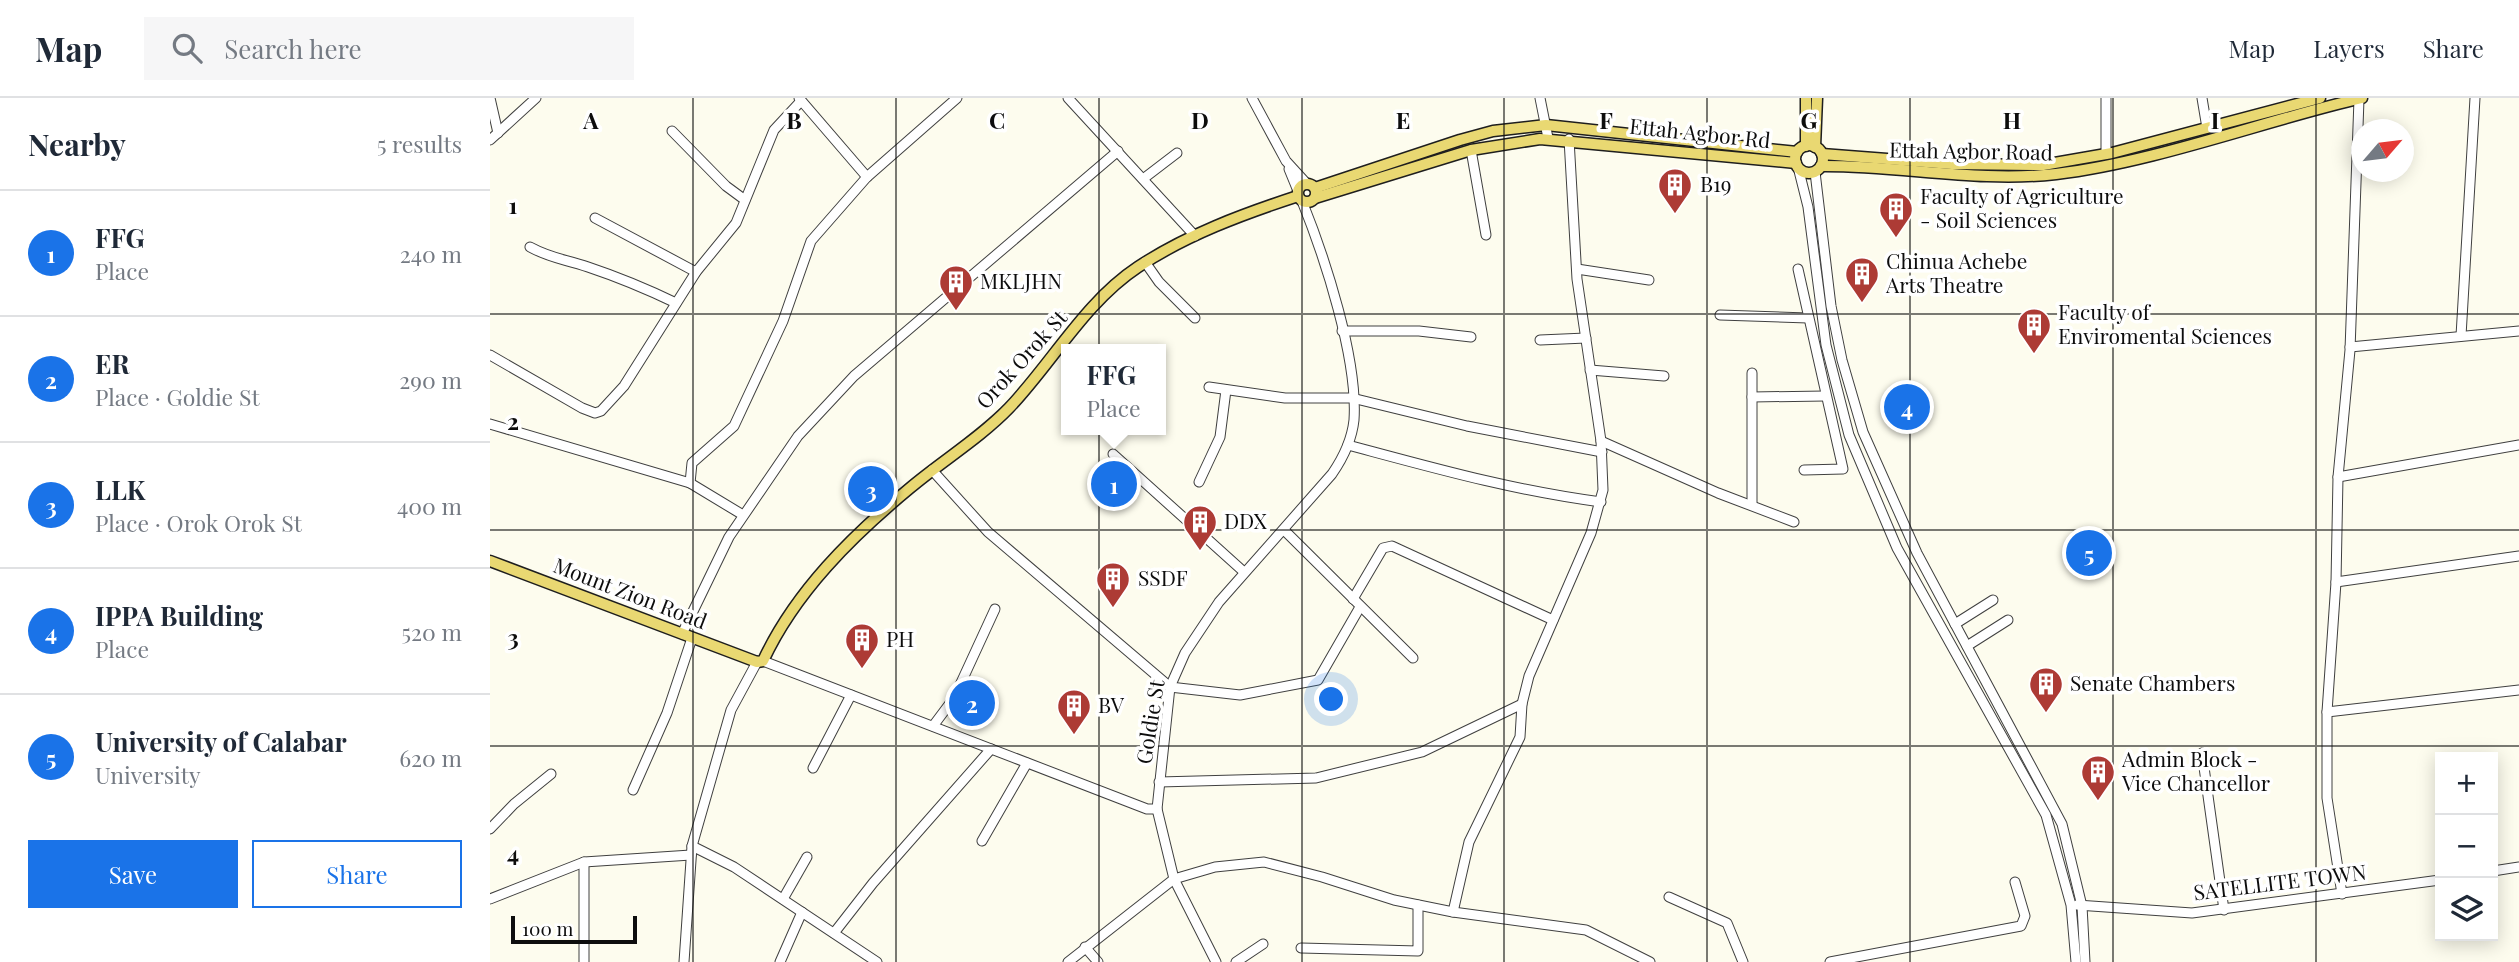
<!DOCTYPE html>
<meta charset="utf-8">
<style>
:root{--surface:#fff;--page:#f6f6f7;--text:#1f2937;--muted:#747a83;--line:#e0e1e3;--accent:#1a73e8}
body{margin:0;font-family:"Playfair Display",serif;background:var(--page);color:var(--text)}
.controls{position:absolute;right:21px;bottom:21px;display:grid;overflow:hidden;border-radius:0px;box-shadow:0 4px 18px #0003}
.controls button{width:63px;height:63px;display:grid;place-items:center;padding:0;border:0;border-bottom:2px solid var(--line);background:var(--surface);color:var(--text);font:35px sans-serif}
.compass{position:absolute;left:1861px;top:21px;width:63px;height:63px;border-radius:50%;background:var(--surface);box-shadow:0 4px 18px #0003;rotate:62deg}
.scale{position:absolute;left:21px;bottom:18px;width:126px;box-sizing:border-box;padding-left:7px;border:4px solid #0d0d0d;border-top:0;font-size:19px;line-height:24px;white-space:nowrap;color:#0d0d0d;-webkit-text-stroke:5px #fff;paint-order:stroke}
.you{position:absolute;left:842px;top:602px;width:24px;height:24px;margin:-18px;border:5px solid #fff;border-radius:50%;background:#1a73e8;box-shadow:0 0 0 10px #1a73e833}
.badge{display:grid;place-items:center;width:46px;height:46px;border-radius:50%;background:var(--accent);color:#fff;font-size:23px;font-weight:700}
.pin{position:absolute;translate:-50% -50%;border:4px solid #fff;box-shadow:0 2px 7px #0006}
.popup{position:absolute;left:571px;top:246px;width:105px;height:91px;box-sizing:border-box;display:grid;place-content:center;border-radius:0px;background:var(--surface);filter:drop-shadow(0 2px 5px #0005);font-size:23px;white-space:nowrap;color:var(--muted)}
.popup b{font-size:26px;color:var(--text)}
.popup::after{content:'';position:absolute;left:50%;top:100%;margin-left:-14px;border:14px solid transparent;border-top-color:var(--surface)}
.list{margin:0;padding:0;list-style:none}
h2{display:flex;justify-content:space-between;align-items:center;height:91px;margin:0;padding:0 28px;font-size:30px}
h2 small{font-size:23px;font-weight:400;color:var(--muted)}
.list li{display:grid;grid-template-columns:46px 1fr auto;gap:21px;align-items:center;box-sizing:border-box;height:126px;padding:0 28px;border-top:2px solid var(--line)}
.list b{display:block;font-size:26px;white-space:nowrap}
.list p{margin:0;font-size:23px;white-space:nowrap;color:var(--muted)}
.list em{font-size:23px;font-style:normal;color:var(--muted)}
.actions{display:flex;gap:14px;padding:21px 28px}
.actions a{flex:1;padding:16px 0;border:2px solid var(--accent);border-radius:0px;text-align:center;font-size:24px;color:var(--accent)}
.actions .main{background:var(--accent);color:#fff}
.icon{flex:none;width:38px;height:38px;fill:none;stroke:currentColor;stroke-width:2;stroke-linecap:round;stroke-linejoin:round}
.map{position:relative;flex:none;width:2029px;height:864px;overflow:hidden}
header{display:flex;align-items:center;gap:42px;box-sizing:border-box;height:98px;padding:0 35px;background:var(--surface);border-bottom:2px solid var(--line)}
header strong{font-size:33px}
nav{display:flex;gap:38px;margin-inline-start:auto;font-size:24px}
.search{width:490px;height:63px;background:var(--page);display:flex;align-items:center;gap:18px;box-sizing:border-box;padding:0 24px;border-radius:0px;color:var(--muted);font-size:26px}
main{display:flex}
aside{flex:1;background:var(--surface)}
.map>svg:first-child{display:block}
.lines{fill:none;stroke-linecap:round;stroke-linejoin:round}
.minor-casing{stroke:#404040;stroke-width:11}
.major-casing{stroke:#1e1e1e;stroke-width:13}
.minor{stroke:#fff;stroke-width:9}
.major{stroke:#e9d872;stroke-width:10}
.grid{fill:none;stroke:#0d0d0d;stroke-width:2;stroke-opacity:0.55}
.labels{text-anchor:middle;stroke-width:7;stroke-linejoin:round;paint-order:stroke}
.street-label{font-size:21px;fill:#0d0d0d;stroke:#fff}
.poi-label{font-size:21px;fill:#0d0d0d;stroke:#fff;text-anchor:start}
.grid-label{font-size:23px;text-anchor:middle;font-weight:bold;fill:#0d0d0d;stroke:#fff;stroke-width:7;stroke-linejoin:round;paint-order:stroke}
</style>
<header>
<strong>Map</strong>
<div class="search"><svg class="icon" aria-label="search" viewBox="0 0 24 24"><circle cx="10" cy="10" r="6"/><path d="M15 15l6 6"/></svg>Search here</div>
<nav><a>Map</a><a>Layers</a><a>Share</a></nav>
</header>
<main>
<aside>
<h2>Nearby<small>5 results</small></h2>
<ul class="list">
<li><span class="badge">1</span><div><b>FFG</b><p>Place</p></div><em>240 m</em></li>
<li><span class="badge">2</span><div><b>ER</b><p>Place · Goldie St</p></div><em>290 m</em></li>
<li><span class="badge">3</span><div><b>LLK</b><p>Place · Orok Orok St</p></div><em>400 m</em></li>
<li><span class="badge">4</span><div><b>IPPA Building</b><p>Place</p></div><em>520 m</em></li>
<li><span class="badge">5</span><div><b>University of Calabar</b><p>University</p></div><em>620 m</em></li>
</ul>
<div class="actions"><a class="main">Save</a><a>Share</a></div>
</aside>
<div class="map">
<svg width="2029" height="864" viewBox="0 0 2029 864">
<rect width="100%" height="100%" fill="#fdfcee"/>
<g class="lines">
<!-- minor casing -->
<g class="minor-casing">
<g id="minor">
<polyline points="0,0 8,35"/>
<polyline points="309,0 377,79"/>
<polyline points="578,0 705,138"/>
<polyline points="762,0 796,63 817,86"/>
<polyline points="1050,0 1058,40"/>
<polyline points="1616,0 1616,56"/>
<polyline points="1712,0 1717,30"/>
<polyline points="182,33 236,88 255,102"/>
<polyline points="0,42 46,0"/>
<polyline points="981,52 996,137"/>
<polyline points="1308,69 1318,109 1336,247 1359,337 1407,450 1556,717 1581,807 1586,864"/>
<polyline points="799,71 808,93"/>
<polyline points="1325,74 1341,208 1352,262 1373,334 1427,455 1572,726 1592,808 1595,864"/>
<polyline points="653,81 687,55"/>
<polyline points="105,120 206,174"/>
<path d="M40 149C62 161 75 161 98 169 128 179 157 191 186 205"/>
<polyline points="655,164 669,184 705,220"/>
<polyline points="1087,171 1159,182"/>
<polyline points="1308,171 1353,371 1314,372"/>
<polyline points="1230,217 1318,220"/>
<polyline points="852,233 929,233 981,239"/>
<polyline points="1971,238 1985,0"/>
<polyline points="1050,242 1096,240"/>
<polyline points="1860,249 2029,233"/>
<polyline points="0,257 92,310 105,315 111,313 134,288 206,174 246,125 284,32 311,3"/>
<polyline points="1100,272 1174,278"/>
<polyline points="719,289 795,300 862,300 977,328 1112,354"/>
<polyline points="1262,299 1335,298"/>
<polyline points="0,326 200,385 253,417"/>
<polyline points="1111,343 1228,395 1304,424"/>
<path d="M858 347C944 370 1021 392 1111 404"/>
<polyline points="623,356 754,474"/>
<polyline points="442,372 498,434 680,589 750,597 828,582 870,509"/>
<polyline points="1848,379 2029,347"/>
<polyline points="709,384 730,339 736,292"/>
<polyline points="200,385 202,365 244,328 293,223 321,143 377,79 467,0"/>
<polyline points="1262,407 1262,275"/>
<polyline points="794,432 923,560"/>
<polyline points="1846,484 2029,458"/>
<polyline points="863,501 893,450 902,448 1063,522"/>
<polyline points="1465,526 1503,502"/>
<polyline points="192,536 239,439 308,338 364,278 628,53"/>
<polyline points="1477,548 1518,522"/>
<path d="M273 563 657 711H667L680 589 695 555 729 504 842 376C853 360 862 341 864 322 868 261 835 160 812 103"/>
<polyline points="1837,614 2029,592"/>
<polyline points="443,628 464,600 505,511"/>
<polyline points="1712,655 1734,812"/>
<polyline points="323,670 361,597"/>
<polyline points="669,684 826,680 932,654 1032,606"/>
<polyline points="143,692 177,615 202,540"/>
<polyline points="667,711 684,781 726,864"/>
<polyline points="0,731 24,706 61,676"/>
<polyline points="492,743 537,665"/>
<polyline points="202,748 244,769 387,864"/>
<polyline points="94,764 94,864"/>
<polyline points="2003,773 2029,769"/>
<polyline points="1852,796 1837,700 1837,614 1846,484 1848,379 1860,252 1869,1"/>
<polyline points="1179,799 1237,825 1253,864"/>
<polyline points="0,801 94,764 201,757"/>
<polyline points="293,801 317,759"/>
<polyline points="1587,807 1702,815 1950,782"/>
<polyline points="963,814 979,744 1030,639 1032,606 1039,578 1101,435 1113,392 1111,343 1087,181 1079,41"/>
<polyline points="344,835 383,785 501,651"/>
<polyline points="595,849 608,864"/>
<polyline points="811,850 928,853 928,807"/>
<polyline points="194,864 202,748 241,612 267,564"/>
<polyline points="290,864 312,814"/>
<polyline points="578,864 684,781 725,769 774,764 832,779 904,802 963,814 1096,832 1160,864"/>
<polyline points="746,864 773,846"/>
<polyline points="1340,864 1531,828 1535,818 1525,784"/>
</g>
</g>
<!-- major casing -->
<g class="major-casing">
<g id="major">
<circle cx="1319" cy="61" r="14"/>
<polyline points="1316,48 1316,0"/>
<polyline points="1325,49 1327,0"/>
<polyline points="1332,56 1462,66 1553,67 1622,55 1830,0"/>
<path d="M1331 68C1409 67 1488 85 1566 76 1666 64 1773 23 1872 0"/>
<circle cx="817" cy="95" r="9"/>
<polyline points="825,90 970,42 1003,33 1056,27 1307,54"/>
<polyline points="825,100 981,52 1050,41 1306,65"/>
<path d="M0 463 267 564 273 563C305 494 362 438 420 390 452 363 490 340 519 310 562 265 595 204 648 169 696 137 753 116 808 98"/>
</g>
</g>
<!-- minor -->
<use href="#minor" class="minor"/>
<!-- major -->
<use href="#major" class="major"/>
</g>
<!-- grid -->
<path class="grid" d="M203 0V864M406 0V864M609 0V864M812 0V864M1014 0V864M1217 0V864M1420 0V864M1623 0V864M1826 0V864M0 216H2029M0 432H2029M0 648H2029"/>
<!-- icons -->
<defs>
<g id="building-pin" transform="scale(1.75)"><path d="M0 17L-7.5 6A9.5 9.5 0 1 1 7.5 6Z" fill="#ad3b35" stroke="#fff"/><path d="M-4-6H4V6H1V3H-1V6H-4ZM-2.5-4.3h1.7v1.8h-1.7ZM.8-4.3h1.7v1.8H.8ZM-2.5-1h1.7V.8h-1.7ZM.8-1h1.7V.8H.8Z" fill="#fff"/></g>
</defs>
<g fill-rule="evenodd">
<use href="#building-pin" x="1185" y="87"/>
<use href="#building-pin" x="1406" y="111"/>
<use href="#building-pin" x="1372" y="176"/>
<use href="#building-pin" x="466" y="184"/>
<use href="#building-pin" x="1544" y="227"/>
<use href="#building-pin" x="710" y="424"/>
<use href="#building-pin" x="623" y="481"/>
<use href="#building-pin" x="372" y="542"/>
<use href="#building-pin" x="1556" y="586"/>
<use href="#building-pin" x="584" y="608"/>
<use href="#building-pin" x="1608" y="674"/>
</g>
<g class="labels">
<!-- street labels -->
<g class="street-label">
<text transform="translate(1210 36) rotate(6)" y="7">Ettah Agbor Rd</text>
<text transform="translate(1481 54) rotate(1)" y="7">Ettah Agbor Road</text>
<text transform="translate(532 262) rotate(-48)" y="7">Orok Orok St</text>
<text transform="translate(140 496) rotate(21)" y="7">Mount Zion Road</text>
<text transform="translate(661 624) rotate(-81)" y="7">Goldie St</text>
<text transform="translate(1790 785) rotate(-7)" y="7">SATELLITE TOWN</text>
</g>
<!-- poi labels -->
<g class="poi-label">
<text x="1210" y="94">B19</text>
<text x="1430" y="106">Faculty of Agriculture<tspan x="1430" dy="24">- Soil Sciences</tspan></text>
<text x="1396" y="171">Chinua Achebe<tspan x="1396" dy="24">Arts Theatre</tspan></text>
<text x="490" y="191">MKLJHN</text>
<text x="1568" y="222">Faculty of<tspan x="1568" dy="24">Enviromental Sciences</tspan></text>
<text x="734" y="431">DDX</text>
<text x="648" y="488">SSDF</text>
<text x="396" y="549">PH</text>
<text x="1580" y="593">Senate Chambers</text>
<text x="608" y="615">BV</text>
<text x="1632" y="669">Admin Block -<tspan x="1632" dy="24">Vice Chancellor</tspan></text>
</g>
</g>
<g class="grid-label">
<text x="101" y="31">A</text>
<text x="304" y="31">B</text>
<text x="507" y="31">C</text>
<text x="710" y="31">D</text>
<text x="913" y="31">E</text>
<text x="1116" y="31">F</text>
<text x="1319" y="31">G</text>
<text x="1522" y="31">H</text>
<text x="1725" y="31">I</text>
<text x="23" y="116">1</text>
<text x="23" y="332">2</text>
<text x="23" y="548">3</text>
<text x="23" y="764">4</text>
</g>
</svg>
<div class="controls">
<button>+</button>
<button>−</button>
<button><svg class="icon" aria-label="layers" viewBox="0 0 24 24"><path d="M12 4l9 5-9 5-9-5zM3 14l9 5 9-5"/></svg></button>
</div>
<svg class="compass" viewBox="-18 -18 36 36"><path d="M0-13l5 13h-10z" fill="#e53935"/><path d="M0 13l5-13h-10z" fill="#747a83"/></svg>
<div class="scale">100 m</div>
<div class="you"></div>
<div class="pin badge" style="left:624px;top:386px">1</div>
<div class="popup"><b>FFG</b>Place</div>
<div class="pin badge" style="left:482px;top:605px">2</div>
<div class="pin badge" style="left:381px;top:391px">3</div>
<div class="pin badge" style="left:1417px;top:309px">4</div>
<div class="pin badge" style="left:1599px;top:455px">5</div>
</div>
</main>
